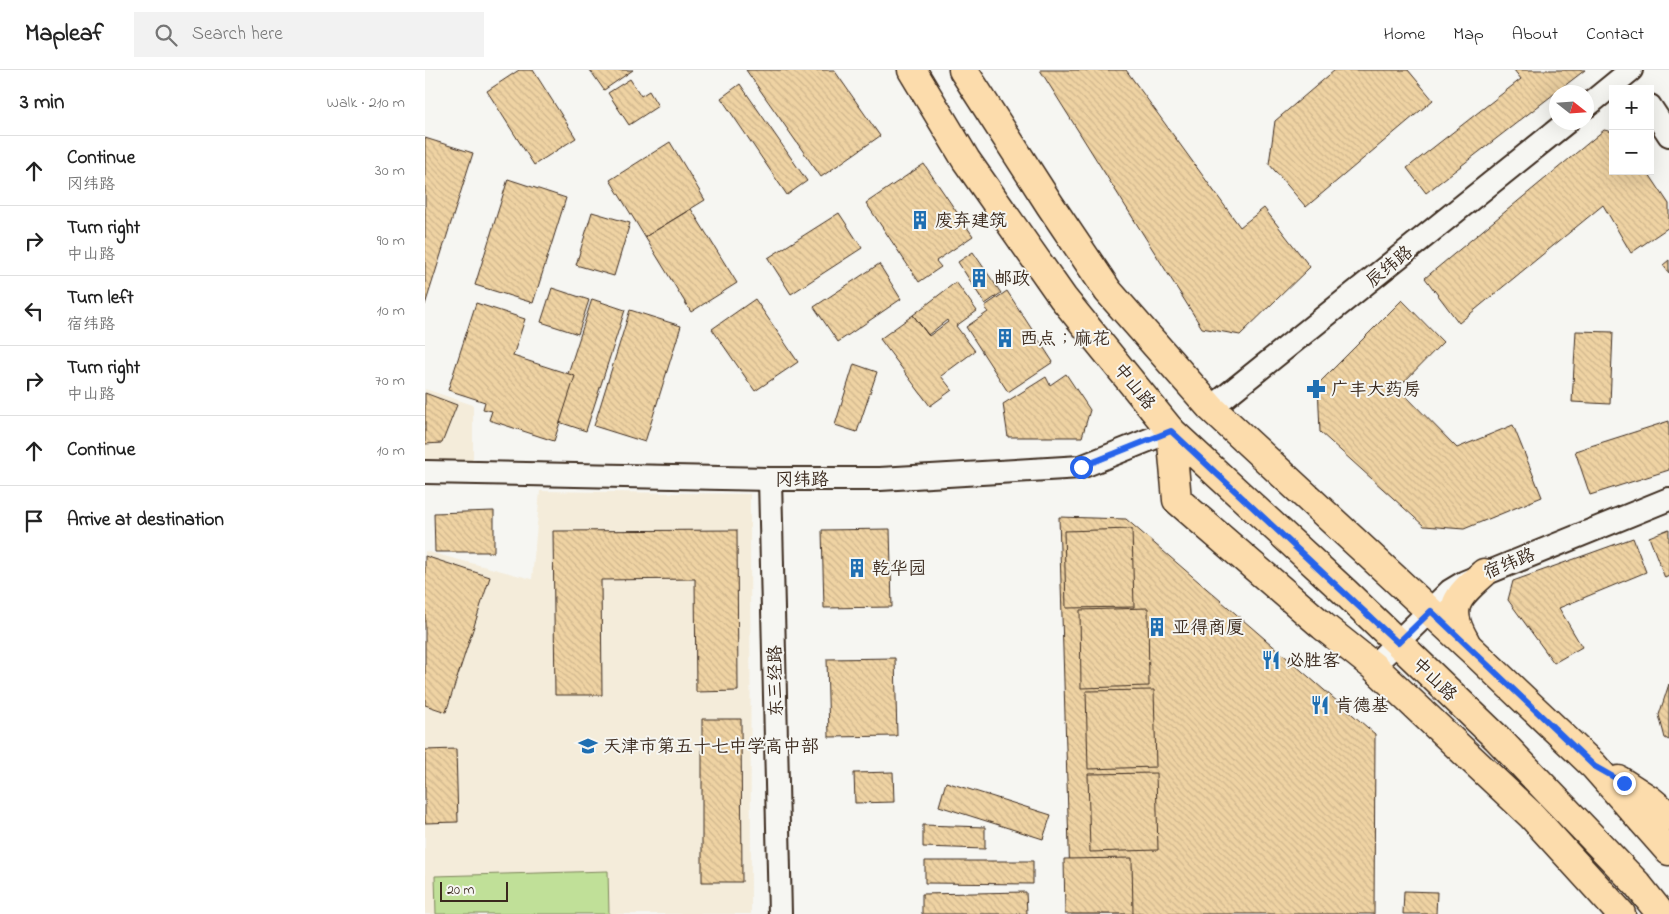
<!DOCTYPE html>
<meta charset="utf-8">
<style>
:root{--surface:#fff;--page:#f2f2f2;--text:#222;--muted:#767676;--line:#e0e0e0}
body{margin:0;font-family:"Indie Flower","LXGW WenKai TC",sans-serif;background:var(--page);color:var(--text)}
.controls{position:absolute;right:15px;top:15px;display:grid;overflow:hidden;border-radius:0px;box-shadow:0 5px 20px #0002}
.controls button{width:45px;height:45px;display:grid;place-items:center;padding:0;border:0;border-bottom:1px solid var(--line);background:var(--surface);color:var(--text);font:25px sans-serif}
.compass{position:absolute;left:1124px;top:15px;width:45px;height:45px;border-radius:50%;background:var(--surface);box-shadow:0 5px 20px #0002;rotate:107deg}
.scale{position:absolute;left:15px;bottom:12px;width:68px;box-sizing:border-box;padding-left:5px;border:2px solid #3b2a1e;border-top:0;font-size:14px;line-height:18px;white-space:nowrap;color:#3b2a1e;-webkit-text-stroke:4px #f6f6f2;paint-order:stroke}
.stop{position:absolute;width:15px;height:15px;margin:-11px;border:4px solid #2563eb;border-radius:50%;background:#fff}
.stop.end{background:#2563eb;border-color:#fff;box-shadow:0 1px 5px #0008}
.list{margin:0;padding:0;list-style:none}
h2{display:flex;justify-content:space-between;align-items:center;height:65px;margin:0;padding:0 20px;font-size:21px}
h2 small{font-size:16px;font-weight:400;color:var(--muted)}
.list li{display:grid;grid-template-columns:32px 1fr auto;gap:15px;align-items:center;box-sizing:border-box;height:70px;padding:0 20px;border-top:1px solid var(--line)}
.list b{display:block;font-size:19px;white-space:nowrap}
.list p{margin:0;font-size:16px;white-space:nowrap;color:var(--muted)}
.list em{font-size:16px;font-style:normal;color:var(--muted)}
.icon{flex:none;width:28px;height:28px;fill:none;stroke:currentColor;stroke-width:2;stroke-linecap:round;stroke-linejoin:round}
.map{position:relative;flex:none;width:1244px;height:844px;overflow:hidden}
header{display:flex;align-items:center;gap:30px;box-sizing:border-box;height:70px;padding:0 25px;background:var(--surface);border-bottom:1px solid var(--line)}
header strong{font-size:24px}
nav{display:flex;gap:28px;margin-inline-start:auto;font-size:18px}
.search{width:350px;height:45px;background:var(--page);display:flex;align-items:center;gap:12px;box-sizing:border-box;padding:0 18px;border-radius:0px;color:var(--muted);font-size:19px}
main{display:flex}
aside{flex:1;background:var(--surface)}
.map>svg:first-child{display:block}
.built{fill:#f4ecda}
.pitch{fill:#c0e098;stroke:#7e855b}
.building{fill:url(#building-back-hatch);stroke:#3b2a1e}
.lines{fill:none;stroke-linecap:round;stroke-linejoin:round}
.minor-casing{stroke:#3b2a1e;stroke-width:26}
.major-casing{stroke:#3b2a1e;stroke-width:31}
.minor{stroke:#f6f6f2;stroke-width:22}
.major{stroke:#fcdcac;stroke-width:28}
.route{stroke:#2563eb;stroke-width:6}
.labels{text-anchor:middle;stroke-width:4;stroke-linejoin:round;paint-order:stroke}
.poi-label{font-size:18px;fill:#3b2a1e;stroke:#f6f6f2;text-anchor:start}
.street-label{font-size:18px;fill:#3b2a1e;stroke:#f6f6f2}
</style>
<header>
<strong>Mapleaf</strong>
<div class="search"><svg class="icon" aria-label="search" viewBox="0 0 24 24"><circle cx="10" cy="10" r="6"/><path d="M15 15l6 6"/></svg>Search here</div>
<nav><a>Home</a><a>Map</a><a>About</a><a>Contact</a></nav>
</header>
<main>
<aside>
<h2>3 min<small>Walk · 210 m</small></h2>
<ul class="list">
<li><svg class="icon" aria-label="ahead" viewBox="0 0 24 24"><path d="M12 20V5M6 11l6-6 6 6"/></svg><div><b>Continue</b><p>冈纬路</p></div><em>30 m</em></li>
<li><svg class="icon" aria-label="right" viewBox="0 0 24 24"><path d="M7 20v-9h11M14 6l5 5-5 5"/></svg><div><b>Turn right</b><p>中山路</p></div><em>90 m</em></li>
<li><svg class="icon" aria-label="left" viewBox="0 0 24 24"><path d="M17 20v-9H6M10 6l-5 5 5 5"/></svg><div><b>Turn left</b><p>宿纬路</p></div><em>10 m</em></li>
<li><svg class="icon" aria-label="right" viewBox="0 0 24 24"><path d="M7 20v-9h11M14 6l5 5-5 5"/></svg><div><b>Turn right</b><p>中山路</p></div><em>70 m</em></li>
<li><svg class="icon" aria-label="ahead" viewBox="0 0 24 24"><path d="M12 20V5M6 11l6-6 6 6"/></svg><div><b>Continue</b></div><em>10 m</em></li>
<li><svg class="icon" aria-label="arrive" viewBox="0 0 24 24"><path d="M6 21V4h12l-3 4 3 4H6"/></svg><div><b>Arrive at destination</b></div></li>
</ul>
</aside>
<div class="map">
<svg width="1244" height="844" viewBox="0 0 1244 844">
<defs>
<pattern id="building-back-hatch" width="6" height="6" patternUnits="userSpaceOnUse" patternTransform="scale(1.25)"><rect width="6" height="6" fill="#efd3a3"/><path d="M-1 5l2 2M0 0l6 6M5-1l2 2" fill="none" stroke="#ceb58c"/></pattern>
</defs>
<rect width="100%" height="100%" fill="#f6f6f2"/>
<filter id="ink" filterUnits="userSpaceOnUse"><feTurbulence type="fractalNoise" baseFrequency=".02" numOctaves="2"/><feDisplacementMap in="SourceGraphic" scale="10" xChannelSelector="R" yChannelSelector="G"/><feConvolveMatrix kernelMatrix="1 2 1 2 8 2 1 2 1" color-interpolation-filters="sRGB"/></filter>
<g filter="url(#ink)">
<!-- built -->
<g class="built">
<polygon points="0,319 48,335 48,412 0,412"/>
<polygon points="115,421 325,424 326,844 0,844 0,481 107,509"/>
</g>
<!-- pitch -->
<polygon class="pitch" points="183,801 184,844 11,844 10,806"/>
<!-- building -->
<g class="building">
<polygon points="94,0 108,0 151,68 109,95 62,21"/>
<polygon points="165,0 208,0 179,20"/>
<polygon points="321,0 409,0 455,66 396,107"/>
<polygon points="615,0 701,0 815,157 839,138 885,197 815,265 777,258"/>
<polygon points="910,0 983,0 1008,30 881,137 844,94 850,51"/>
<polygon points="1089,0 1160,0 1001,123 982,98 1096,9"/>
<polygon points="205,9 216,26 224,21 233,36 204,55 183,23"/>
<polygon points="315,14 382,111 362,125 296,28"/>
<polygon points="1179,60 1188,62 1188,101 1222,101 1244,134 1244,157 1206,183 1178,135 1034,253 1000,208"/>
<polygon points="0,68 48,83 0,235"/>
<polygon points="245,72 280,130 220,167 185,110"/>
<polygon points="499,94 548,166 511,191 516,197 494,212 441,133"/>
<polygon points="83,109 141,128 108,233 50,215"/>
<polygon points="266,139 312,213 266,242 220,167"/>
<polygon points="167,142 205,153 189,206 151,195"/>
<polygon points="414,143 437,178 366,224 343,188"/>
<polygon points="548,182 576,223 560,234 533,192"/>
<polygon points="1244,190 1244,203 1238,195"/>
<polygon points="454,194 476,229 413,272 389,237"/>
<polygon points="531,212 552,241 531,256 550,281 516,306 527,320 505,336 455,269 488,245 504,266 523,252 522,250 503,265 488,245"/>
<polygon points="127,218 164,230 153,264 116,252"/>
<polygon points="582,221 628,292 583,322 541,257 563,242 560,236"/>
<polygon points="167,229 200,240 161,361 128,350"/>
<polygon points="330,229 373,292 330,321 287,259"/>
<polygon points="977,230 1018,272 973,318 1032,378 1088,355 1117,427 1039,459 999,456 895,362 893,314"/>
<polygon points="51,233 100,249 88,286 150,306 129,371 64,350 67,341 58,339 60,332 23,320"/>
<polygon points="205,240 256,256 220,372 169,356"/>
<polygon points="1151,261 1188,262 1185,334 1147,332"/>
<polygon points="429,294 452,302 432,362 410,355"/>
<polygon points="641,304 665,340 657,367 583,367 578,334 621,307 625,315"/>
<polygon points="0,323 32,335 17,373 0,374"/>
<polygon points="1244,351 1244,400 1165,425 1150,381"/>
<polygon points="69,441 69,482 10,482 9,443"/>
<polygon points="634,447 701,449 950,664 949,844 646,844"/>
<polygon points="465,459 467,537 399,538 397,460"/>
<polygon points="707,459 709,537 641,538 639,461"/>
<polygon points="1244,459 1244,506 1240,508 1224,467"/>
<polygon points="312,460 313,621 271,622 270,509 176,510 177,625 130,625 128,461"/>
<polygon points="1208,468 1221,502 1134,538 1157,577 1129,593 1083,530 1088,511"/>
<polygon points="0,486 65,507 21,642 0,635"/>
<polygon points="723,538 724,616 656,618 655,540"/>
<polygon points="470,588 472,666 404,667 402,589"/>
<polygon points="1244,614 1244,670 1240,668 1234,645"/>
<polygon points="729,620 731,697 663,699 661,621"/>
<polygon points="277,649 316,649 317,812 277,812"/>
<polygon points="31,679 33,752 0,753 0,680"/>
<polygon points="468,702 469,732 430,733 429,703"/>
<polygon points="731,703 733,780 665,782 663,704"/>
<polygon points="521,712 626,745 618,769 514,736"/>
<polygon points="498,755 560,757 560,779 498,777"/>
<polygon points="707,788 708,844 640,844 639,789"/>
<polygon points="500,791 608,791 608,814 500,813"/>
<polygon points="979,821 1012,822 1011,844 978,844"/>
<polygon points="601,822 602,844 497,844 497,824"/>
</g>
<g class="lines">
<!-- minor casing -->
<g class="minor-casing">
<g id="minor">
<polyline points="1162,36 1206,0"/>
<polyline points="1225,36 1244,65"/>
<polyline points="786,338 1142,52"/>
<polyline points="0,402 345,409 455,409 656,397 746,361"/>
<polyline points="345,409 355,844"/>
<polyline points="948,596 1025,521 1040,512 1244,429"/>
</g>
</g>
<!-- major casing -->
<g class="major-casing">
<g id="major">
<polyline points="487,0 541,90 638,228 746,361 920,522 1072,668 1212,814 1236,844"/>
<polyline points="538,0 625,135 683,221 786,338 1048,581 1169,696 1244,781"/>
<polyline points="746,361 752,430 898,556 948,596 1107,746 1196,844"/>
<path d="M1040 571C1020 537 1032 527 1059 503"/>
<polyline points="1194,710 1225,730 1244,746"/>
</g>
</g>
<!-- minor -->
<use href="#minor" class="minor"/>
<!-- major -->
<use href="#major" class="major"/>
</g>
</g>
<g class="lines" filter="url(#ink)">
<!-- route -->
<polyline class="route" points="656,397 746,361 973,573 1006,541 1169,696 1199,713"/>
</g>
<!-- icons -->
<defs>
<g id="building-bare" transform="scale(1.5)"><path d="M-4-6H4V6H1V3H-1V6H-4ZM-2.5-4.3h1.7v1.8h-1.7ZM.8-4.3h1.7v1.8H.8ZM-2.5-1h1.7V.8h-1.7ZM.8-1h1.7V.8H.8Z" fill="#1f6fb2" stroke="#f6f6f2" stroke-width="2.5" paint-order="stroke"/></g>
<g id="pharmacy-bare" transform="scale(1.5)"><path d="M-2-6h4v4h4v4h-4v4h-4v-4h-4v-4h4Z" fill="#1f6fb2" stroke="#f6f6f2" stroke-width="2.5" paint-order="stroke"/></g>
<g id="restaurant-bare" transform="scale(1.5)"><path d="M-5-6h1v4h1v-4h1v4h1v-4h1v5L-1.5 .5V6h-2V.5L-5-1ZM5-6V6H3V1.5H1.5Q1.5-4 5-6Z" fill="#1f6fb2" stroke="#f6f6f2" stroke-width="2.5" paint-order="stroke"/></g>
<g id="school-bare" transform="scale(1.5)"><path d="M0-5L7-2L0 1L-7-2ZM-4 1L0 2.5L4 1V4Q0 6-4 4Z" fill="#1f6fb2" stroke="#f6f6f2" stroke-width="2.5" paint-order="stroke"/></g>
</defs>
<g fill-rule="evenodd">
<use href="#building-bare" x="495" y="150"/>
<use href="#building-bare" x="554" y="208"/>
<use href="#building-bare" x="580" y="268"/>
<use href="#pharmacy-bare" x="891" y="319"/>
<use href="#building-bare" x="432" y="498"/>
<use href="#building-bare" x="732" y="557"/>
<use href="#restaurant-bare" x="846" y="590"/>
<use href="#restaurant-bare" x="895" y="635"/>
<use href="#school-bare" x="163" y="676"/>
</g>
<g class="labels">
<!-- poi labels -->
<g class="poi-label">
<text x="510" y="156">废弃建筑</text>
<text x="569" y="214">邮政</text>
<text x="595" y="274">西点；麻花</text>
<text x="906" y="325">广丰大药房</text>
<text x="447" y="504">乾华园</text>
<text x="747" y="563">亚得商厦</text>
<text x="861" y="596">必胜客</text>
<text x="910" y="641">肯德基</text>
<text x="178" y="682">天津市第五十七中学高中部</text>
</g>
<!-- street labels -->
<g class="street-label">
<text transform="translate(964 196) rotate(-39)" y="6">辰纬路</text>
<text transform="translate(710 316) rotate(51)" y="6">中山路</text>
<text x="377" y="415">冈纬路</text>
<text transform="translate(1084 493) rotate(-22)" y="6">宿纬路</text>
<text transform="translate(1010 609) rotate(44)" y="6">中山路</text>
<text transform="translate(350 611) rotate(-91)" y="6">东三经路</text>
</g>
</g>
</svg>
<div class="controls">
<button>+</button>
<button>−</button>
</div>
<svg class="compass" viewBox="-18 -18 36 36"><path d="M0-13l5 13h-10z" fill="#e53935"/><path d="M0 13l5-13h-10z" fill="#767676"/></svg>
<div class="scale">20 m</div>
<div class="stop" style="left:656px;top:397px"></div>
<div class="stop end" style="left:1199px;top:713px"></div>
</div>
</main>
